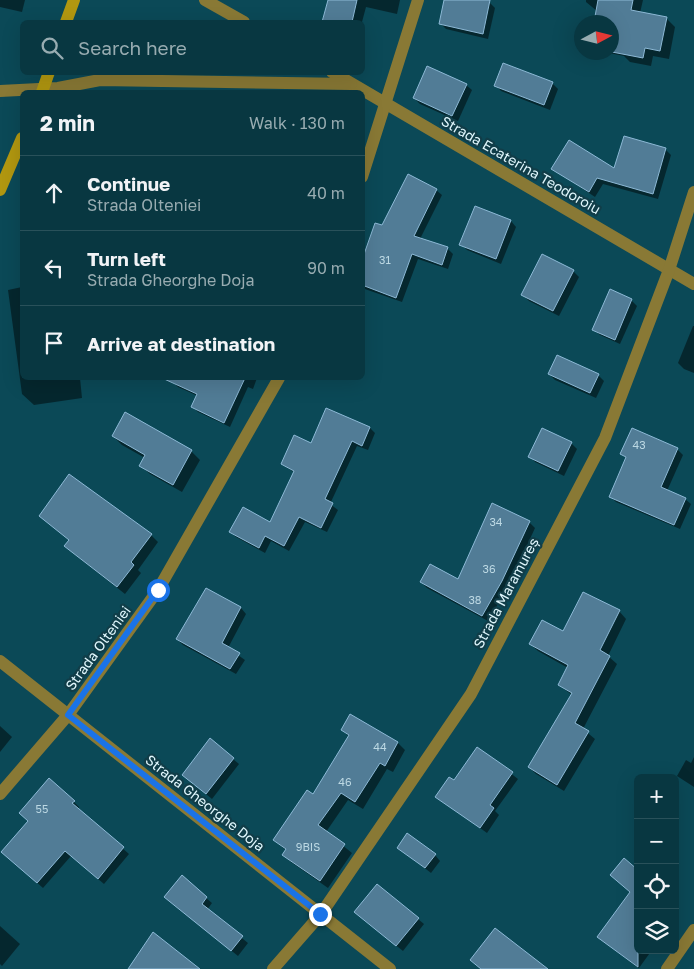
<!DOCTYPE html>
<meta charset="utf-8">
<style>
:root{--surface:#083741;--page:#113f48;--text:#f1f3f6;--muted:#98acb1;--line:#29515a}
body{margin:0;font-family:"Golos Text",sans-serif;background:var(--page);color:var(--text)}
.controls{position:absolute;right:15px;bottom:15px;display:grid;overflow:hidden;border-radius:8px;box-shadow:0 5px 20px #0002}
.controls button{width:45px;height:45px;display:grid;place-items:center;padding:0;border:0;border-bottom:1px solid var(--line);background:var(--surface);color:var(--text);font:25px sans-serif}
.compass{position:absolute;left:574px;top:15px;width:45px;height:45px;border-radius:50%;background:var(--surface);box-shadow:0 5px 20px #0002;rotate:83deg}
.stop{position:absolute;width:15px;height:15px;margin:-11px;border:4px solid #1a73e8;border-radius:50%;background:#fff}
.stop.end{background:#1a73e8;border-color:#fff;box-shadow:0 1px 5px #0008}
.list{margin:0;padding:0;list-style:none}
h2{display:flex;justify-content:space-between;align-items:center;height:65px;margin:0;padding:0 20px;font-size:21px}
h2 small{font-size:16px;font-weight:400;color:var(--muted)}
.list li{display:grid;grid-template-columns:32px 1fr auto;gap:15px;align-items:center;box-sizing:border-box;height:75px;padding:0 20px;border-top:1px solid var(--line)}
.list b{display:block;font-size:19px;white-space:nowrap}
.list p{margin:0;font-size:16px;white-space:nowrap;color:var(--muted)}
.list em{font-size:16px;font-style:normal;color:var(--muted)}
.icon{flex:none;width:28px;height:28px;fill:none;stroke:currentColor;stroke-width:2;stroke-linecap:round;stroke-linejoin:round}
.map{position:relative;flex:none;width:694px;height:969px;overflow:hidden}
.search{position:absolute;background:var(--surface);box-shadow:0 5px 20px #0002;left:20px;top:20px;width:345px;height:55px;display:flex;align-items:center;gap:12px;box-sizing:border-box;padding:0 18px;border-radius:8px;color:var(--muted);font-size:19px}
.panel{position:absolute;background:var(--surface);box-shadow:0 5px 20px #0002;left:20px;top:90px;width:345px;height:290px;border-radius:8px}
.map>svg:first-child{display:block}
.shadow{fill:#0007}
.building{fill:#517c96;stroke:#8db9d6}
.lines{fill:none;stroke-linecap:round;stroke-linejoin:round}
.street{stroke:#897935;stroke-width:12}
.secondary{stroke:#b19710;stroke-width:12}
.route{stroke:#1a73e8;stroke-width:6}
.labels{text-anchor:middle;stroke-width:4.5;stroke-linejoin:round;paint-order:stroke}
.number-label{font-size:11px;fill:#bcd8e3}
.street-label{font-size:14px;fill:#e0f7fd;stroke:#113d48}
</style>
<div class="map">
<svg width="694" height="969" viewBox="0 0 694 969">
<rect width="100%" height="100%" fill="#0b4957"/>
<!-- shadow -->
<g class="shadow">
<polygon points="0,0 25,0 22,12 0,7"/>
<polygon points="329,0 400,0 397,14 366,7 362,22 324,22"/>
<polygon points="446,0 489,2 495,8 488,39 446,29 441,24"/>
<polygon points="586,0 643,0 640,13 666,18 675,27 669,59 653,56 651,66 630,62 624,56 604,52 612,52 612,22 595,22 597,11 586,2"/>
<polygon points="552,83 558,89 550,110 501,91 496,85"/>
<polygon points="466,85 472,90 458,121 420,104 414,98"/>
<polygon points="362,126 365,129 362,136"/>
<polygon points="665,149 671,155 658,199 603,184 595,197 553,169 615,170"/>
<polygon points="436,190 442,195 420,239 447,248 453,254 448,269 418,259 402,302 362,288 362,261 383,226"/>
<polygon points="475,207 511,221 516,227 501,264 467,250 461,244"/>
<polygon points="573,271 579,277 559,316 529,301 523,295"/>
<polygon points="22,287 22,378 80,378 82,398 34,405 22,394 8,290"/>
<polygon points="631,300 637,306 620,344 600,335 594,330"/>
<polygon points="693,326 694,326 694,373 684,369 678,363"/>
<polygon points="549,374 598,375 604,381 596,398 555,380"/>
<polygon points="174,378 204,378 214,382 216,378 257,378 253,389 248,387 230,427 198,412 193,407 198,396 178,387 172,381"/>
<polygon points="370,428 375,433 368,450 357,446 330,504 338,510 327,532 305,522 289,551 271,541 265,553 236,537 231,532 270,523 295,473 282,464 312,445"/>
<polygon points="113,436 191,451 200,460 182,492 150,474 141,466 145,458 122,445"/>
<polygon points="571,443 577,449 564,476 535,462 530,456"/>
<polygon points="677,449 683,455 667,491 685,499 691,504 680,529 616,502 611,497 627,459 622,454"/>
<polygon points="40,516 151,535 158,542 138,570 141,573 125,594 73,553 66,546 70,541"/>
<polygon points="529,522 535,528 508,587 488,621 427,588 421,582 458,581"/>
<polygon points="206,590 241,608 246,614 228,648 245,660 236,674 183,645 177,639"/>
<polygon points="619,611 626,619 608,656 617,664 583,729 595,739 564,791 536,774 529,767 572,695 559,685 568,668 538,651 530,644"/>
<polygon points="351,716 398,743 405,750 393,772 387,769 363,809 348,800 326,832 352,853 328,888 291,862 284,855 287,851 274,840 313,796 349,737 343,730"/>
<polygon points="0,726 12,737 0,752"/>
<polygon points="478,748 518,779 495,811 499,815 487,833 437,797 454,782"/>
<polygon points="694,757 694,787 677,776 686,760 691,763"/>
<polygon points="233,759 239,764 212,799 183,775"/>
<polygon points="74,802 79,807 78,809 129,854 104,884 71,856 43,888 8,857 29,821"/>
<polygon points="399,848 435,855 440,861 431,873"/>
<polygon points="632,893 638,950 652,950 639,968 604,942"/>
<polygon points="206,898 212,903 207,910 248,943 238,956 172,903"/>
<polygon points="362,918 418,919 424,924 403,951"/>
<polygon points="0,926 20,944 2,966 0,964"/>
</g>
<!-- building -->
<g class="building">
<polygon points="328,0 357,0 352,22 322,22"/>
<polygon points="444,0 490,0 483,34 439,24"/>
<polygon points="598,0 633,0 631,10 667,17 660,51 645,48 643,58 612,52 612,22 594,22"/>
<polygon points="503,63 553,82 544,105 494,86"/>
<polygon points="427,66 467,84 452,116 413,98"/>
<polygon points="624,136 666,148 653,194 597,178 589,192 551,169 569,140 614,168"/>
<polygon points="408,174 437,189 414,236 448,247 442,265 412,254 396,298 362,285 362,260 375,223 382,225"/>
<polygon points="475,206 511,220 496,259 459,245"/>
<polygon points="542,254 574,270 553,311 521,295"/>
<polygon points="610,289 632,299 615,340 592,330"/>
<polygon points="557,355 599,374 590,393 548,374"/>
<polygon points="162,378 245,378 224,423 191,407 197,394"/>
<polygon points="326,408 370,427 362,446 352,441 325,499 333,503 321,528 299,517 284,546 265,536 259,548 229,532 243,507 270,522 294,471 281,464 294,435 311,443"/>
<polygon points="125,412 192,450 173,485 139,466 145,455 112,436"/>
<polygon points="542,428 572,442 558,471 528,457"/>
<polygon points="632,428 678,448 661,487 686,498 674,525 609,497 626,457 620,454"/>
<polygon points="69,474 152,534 131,562 134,565 117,587 64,546 69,540 39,516"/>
<polygon points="492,503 530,521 502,581 482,616 420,582 430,564 458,579"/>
<polygon points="206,588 241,607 222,643 240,653 230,669 176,639"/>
<polygon points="583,592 620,610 600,650 610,656 575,723 589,731 557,785 528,767 572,693 558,685 568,665 529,644 542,620 563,631"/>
<polygon points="350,714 398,742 385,766 380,763 355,802 341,793 318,825 345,844 320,881 282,855 286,849 273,840 307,790 313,794 349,735 341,730"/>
<polygon points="210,738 234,758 206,794 182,775"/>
<polygon points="477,747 513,772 490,805 494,808 480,828 435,797 449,777 454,780"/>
<polygon points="49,778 75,801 72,803 124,847 98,879 65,851 37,883 1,852 28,821 19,813"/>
<polygon points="407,833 436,854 425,868 397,848"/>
<polygon points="624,858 638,870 638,967 597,937 630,892 610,875"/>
<polygon points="182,875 207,897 202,904 243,936 231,951 164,897"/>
<polygon points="377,884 419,918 396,946 354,912"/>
<polygon points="495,928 548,969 481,969 470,960"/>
<polygon points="153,932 200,969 128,969"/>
</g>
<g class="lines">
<!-- street -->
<g class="street">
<polyline points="205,0 244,22"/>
<polyline points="332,72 694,284"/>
<polyline points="0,91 58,88 100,80 351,84"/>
<polyline points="362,177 418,0"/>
<polyline points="0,661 390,969"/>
<polyline points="0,794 68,715 158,590 279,378"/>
<polyline points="273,969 321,914 471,694 605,438 669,270 694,192"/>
<polyline points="667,969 694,930"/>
</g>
<!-- secondary -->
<g class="secondary">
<polyline points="66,22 74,0"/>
<polyline points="42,92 49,72"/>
<polyline points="0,190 22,138"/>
</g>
</g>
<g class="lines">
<!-- route -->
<polyline class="route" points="158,590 68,715 320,914"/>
</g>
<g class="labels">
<!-- number labels -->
<g class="number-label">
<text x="385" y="264">31</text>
<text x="639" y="449">43</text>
<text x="496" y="526">34</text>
<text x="489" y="573">36</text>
<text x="475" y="604">38</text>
<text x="380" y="751">44</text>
<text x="345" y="786">46</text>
<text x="42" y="813">55</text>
<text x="308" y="851">9BIS</text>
</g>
<!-- street labels -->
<g class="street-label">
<text transform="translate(521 165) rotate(30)" y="5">Strada Ecaterina Teodoroiu</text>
<text transform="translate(506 593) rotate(-62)" y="5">Strada Maramureș</text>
<text transform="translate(98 648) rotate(-54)" y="5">Strada Olteniei</text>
<text transform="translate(205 803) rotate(38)" y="5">Strada Gheorghe Doja</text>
</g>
</g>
</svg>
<div class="controls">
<button>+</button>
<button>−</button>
<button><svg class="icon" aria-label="locate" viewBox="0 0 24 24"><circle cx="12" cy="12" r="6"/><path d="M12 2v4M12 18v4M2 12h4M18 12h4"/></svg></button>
<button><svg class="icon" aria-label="layers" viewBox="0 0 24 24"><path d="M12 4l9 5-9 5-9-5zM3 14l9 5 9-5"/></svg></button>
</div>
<svg class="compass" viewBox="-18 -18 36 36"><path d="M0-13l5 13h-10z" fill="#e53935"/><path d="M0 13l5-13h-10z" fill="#98acb1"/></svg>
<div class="stop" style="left:158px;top:590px"></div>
<div class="stop end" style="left:320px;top:914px"></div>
<div class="search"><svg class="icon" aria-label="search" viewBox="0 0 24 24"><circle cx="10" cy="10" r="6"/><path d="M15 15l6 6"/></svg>Search here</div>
<section class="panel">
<h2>2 min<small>Walk · 130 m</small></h2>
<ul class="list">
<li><svg class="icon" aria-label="ahead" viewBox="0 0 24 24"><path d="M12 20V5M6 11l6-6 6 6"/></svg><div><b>Continue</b><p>Strada Olteniei</p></div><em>40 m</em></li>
<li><svg class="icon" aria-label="left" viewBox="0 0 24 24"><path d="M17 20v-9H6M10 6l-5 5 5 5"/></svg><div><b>Turn left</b><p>Strada Gheorghe Doja</p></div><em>90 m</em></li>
<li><svg class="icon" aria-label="arrive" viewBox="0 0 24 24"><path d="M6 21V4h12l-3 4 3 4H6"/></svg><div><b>Arrive at destination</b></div></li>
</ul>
</section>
</div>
